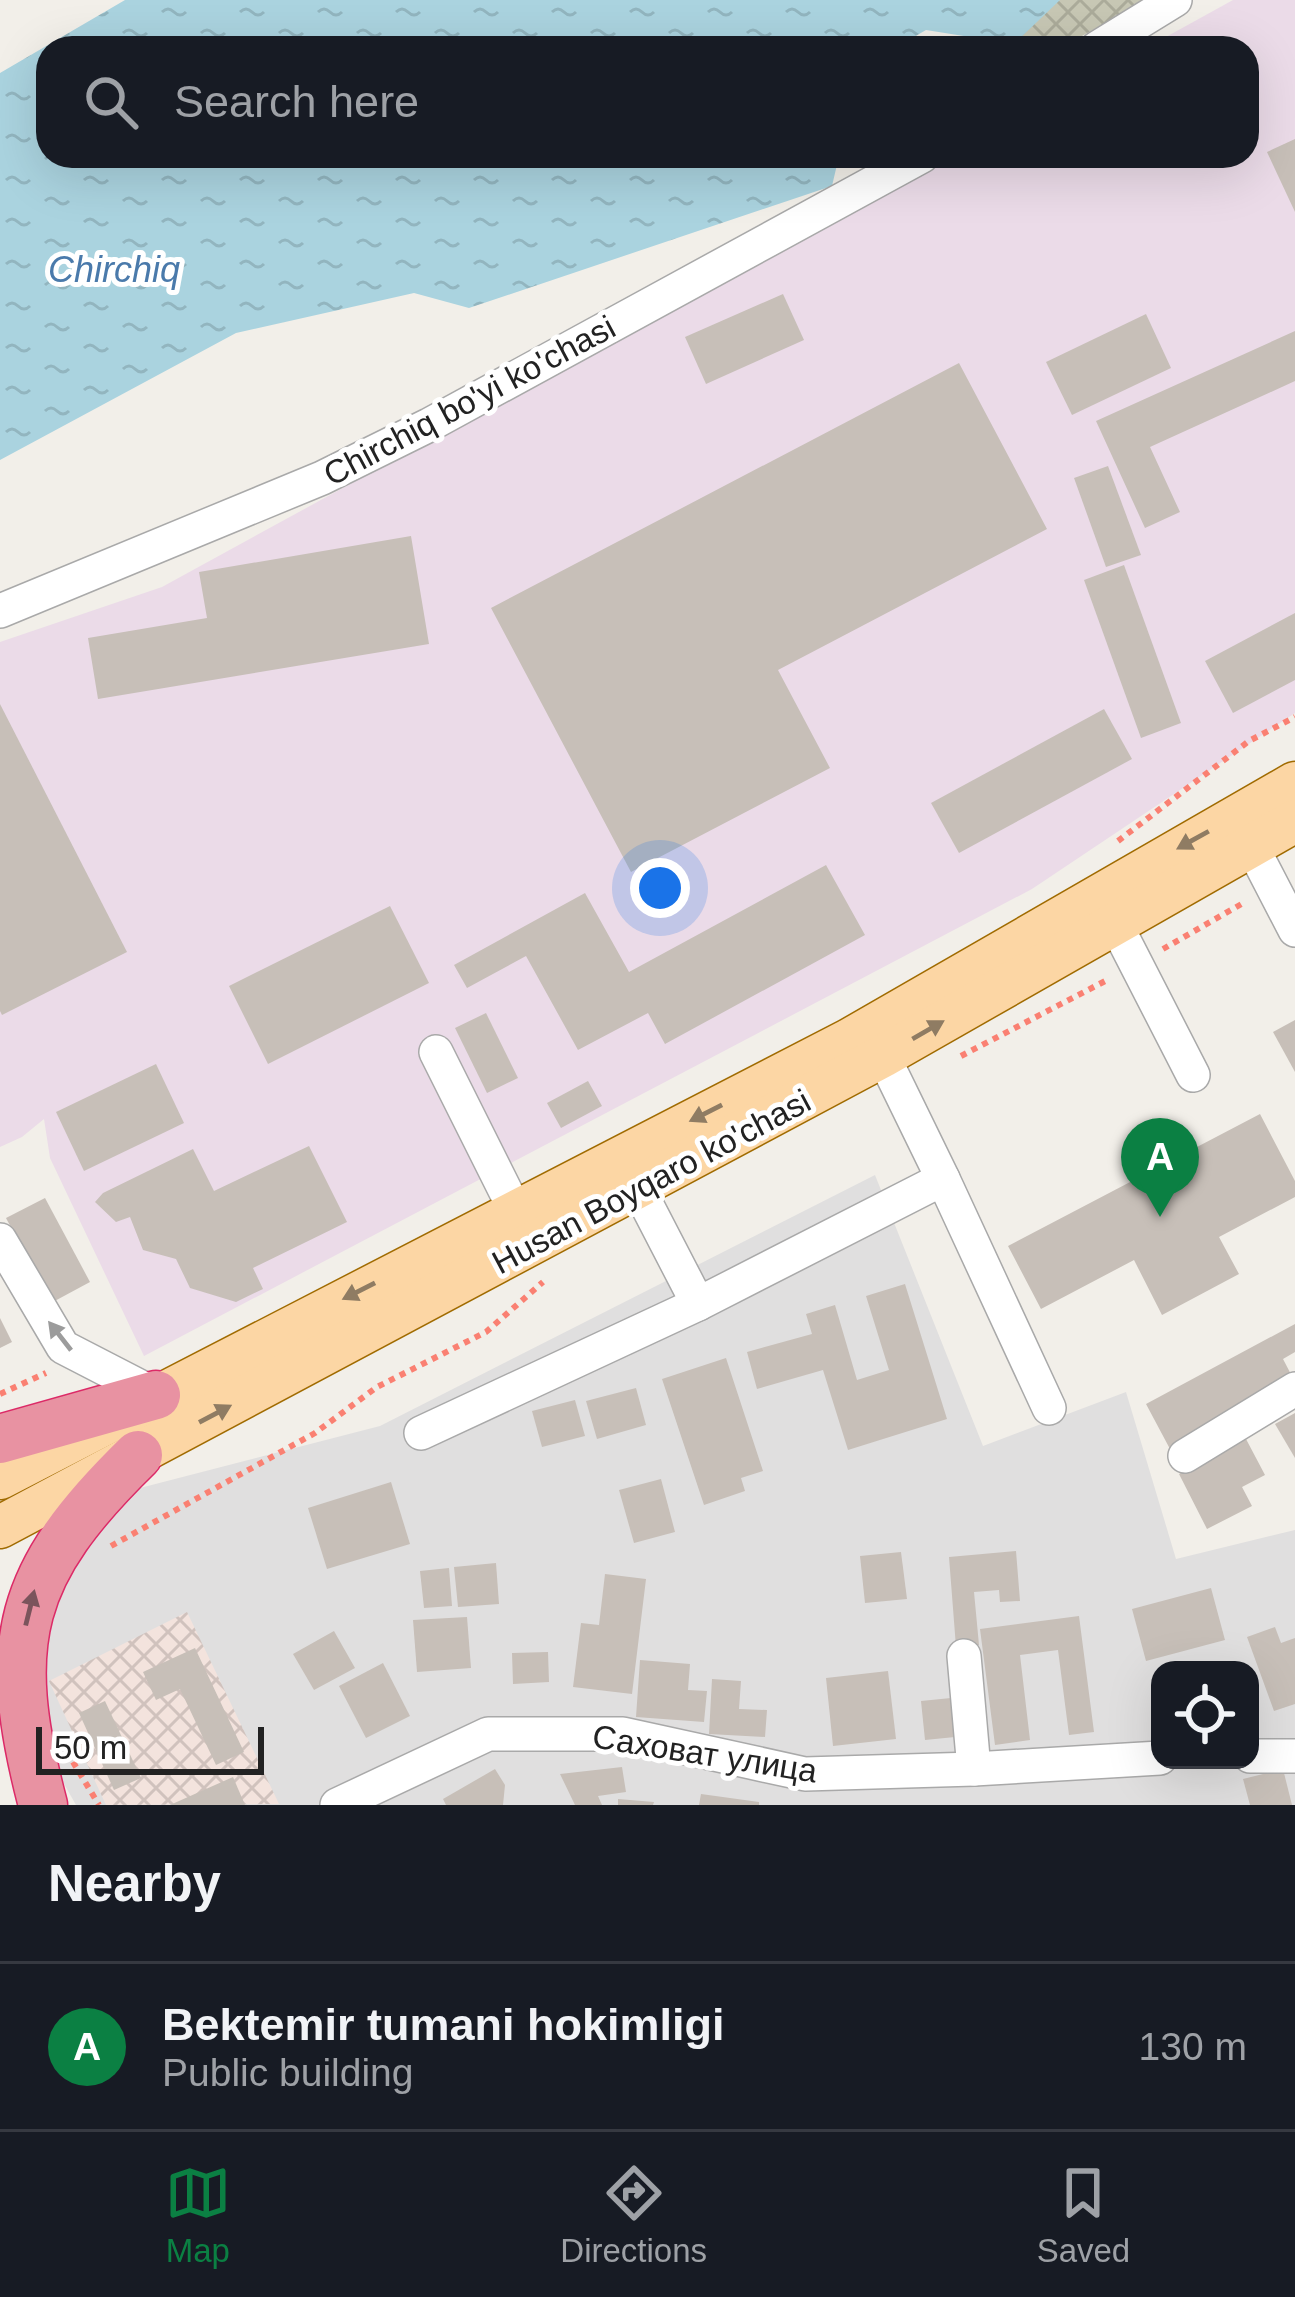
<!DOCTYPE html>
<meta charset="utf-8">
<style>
:root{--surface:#171b24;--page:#242831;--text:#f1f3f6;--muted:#9ea1a6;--line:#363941;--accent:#0b8043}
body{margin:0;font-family:Arial,sans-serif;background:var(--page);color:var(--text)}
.controls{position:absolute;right:36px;bottom:36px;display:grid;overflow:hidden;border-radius:24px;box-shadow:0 12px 48px #0002}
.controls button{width:108px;height:108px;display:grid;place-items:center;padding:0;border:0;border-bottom:3px solid var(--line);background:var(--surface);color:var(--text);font:60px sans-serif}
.scale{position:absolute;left:36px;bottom:30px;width:228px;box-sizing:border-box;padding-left:12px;border:6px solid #222;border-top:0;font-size:33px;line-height:42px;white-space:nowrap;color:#222;-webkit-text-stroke:9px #fff;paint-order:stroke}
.you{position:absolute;left:660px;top:888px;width:42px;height:42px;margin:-30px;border:9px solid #fff;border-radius:50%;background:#1a73e8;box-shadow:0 0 0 18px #1a73e833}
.badge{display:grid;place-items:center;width:78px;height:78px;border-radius:50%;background:var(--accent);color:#fff;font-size:39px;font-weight:700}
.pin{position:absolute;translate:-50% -99px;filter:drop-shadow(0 3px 6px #0008)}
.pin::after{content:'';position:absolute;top:63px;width:42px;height:36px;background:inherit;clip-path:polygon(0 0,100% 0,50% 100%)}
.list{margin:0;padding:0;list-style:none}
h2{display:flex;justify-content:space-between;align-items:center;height:156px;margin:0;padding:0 48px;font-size:51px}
h2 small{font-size:39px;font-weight:400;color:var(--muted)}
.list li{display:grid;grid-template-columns:78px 1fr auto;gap:36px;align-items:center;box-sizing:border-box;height:168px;padding:0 48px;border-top:3px solid var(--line)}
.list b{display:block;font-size:45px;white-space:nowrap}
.list p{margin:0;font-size:39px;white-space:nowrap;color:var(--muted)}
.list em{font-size:39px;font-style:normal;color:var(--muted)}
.icon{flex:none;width:66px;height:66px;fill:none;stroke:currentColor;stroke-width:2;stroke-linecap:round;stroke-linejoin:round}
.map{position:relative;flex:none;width:1295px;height:1805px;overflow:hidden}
.search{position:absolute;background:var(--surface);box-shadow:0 12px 48px #0002;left:36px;right:36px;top:36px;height:132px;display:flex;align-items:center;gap:30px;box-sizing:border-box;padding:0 42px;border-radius:36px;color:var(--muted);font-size:45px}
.sheet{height:324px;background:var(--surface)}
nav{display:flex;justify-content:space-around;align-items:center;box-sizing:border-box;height:168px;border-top:3px solid var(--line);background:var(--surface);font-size:33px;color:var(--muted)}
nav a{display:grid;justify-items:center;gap:6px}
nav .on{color:var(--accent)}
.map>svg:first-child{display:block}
.residential{fill:#e0dfdf;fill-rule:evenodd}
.industrial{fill:#ebdbe8}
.military{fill:url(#military-cross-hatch)}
.construction{fill:url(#construction-cross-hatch)}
.water{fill:url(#water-ripples)}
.building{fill:#c7bfb8}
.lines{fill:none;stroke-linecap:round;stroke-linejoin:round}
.minor-casing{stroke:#a9a9a9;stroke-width:36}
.major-casing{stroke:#a06b00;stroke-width:45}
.highway-casing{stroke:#dc2a67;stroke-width:51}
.path{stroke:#fa8072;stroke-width:6;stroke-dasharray:6 6;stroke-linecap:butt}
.minor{stroke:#fff;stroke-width:33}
.major{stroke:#fcd6a4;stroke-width:42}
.highway{stroke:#e892a2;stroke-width:48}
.oneway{fill:#8f7c63}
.oneway2{fill:#9c9c9c}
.oneway3{fill:#7b545c}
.labels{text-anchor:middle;stroke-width:10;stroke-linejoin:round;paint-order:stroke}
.street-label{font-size:33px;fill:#222;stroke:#fff}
.water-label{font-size:36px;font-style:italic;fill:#4a7aab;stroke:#fff}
</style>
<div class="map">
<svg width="1295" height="1805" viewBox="0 0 1295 1805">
<defs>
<pattern id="military-cross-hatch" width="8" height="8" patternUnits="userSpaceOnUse" patternTransform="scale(3)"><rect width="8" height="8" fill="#f3e3dd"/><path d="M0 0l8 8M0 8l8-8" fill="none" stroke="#d0c2bd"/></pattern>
<pattern id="construction-cross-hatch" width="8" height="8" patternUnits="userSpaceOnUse" patternTransform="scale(3)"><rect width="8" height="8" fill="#c7c7b4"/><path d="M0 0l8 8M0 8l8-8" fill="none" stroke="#abab9a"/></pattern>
<pattern id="water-ripples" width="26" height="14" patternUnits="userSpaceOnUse" patternTransform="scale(3)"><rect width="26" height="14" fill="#aad3df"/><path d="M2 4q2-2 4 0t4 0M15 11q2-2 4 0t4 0" fill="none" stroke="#92b5bf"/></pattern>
</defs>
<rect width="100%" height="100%" fill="#f2efe9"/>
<!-- residential -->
<path class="residential" d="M875 1175 983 1446 1126 1392 1176 1559 1295 1530V1805H76L50 1759 39 1662 66 1557 140 1488 380 1426ZM1160 1670H1250V1760H1160Z"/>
<!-- industrial -->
<polygon class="industrial" points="1233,0 1295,0 1295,713 1032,889 144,1356 50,1158 44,1119 22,1137 0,1147 0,642 162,587 949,156 1247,156 1247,48 1146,48"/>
<!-- military -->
<polygon class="military" points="187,1612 279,1804 106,1805 49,1681"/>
<!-- construction -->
<polygon class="construction" points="946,0 1145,0 1061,48 976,48"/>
<!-- water -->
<polygon class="water" points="125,0 1060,0 1014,44 926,30 895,48 48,48 48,156 839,156 832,186 469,308 414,293 236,333 0,460 0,73"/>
<!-- building -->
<g class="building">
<polygon points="1295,139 1295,212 1267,152"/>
<polygon points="783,294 804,340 706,384 685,337"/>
<polygon points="1146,314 1171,368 1072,415 1046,362"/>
<polygon points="1295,331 1295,381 1150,447 1180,512 1145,528 1096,421"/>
<polygon points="959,363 1047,529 778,670 830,768 631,872 491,608"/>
<polygon points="1108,466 1141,555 1106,567 1074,478"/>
<polygon points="411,536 429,644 98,699 88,638 207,618 199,572"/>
<polygon points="1124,565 1181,723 1141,738 1084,580"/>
<polygon points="1295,613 1295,680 1233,713 1205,661"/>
<polygon points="0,704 127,952 2,1015 0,1011"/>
<polygon points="1104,709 1132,759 959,853 931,803"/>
<polygon points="826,865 865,935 665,1044 648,1013 578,1050 526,956 467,988 454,965 585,893 629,972"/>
<polygon points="390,906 429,983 268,1064 229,986"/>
<polygon points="486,1013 518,1078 487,1093 455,1028"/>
<polygon points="1295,1020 1295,1072 1273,1032"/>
<polygon points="156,1064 184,1123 84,1171 56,1112"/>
<polygon points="588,1081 602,1106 561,1128 547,1103"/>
<polygon points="1260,1114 1295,1181 1295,1197 1219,1237 1239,1274 1162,1315 1134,1260 1041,1309 1008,1246"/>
<polygon points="309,1146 347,1222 253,1268 263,1289 236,1302 190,1288 176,1259 143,1250 130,1217 116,1222 95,1202 103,1193 193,1149 214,1191"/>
<polygon points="45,1198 90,1282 51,1303 6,1218"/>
<polygon points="905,1284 947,1419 848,1450 823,1370 757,1389 747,1352 812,1334 806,1314 835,1305 857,1380 889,1370 866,1296"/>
<polygon points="0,1318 12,1342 0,1348"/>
<polygon points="1295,1324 1295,1352 1283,1359 1295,1382 1170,1449 1146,1404"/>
<polygon points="726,1358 763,1471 741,1478 745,1491 704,1505 662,1379"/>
<polygon points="636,1388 646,1425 597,1439 586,1401"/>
<polygon points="575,1400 585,1436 542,1447 532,1411"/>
<polygon points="1295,1413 1295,1458 1275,1424"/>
<polygon points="1246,1439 1265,1475 1242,1487 1252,1506 1207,1529 1179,1474"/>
<polygon points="661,1479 675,1532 634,1543 619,1490"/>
<polygon points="391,1482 410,1544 327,1569 308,1508"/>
<polygon points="1016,1551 1020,1601 1000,1602 999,1590 974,1592 979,1645 956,1647 949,1557"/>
<polygon points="901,1552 907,1599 865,1603 860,1556"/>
<polygon points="496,1563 499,1604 458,1607 454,1567"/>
<polygon points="449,1568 452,1606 424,1608 420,1571"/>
<polygon points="605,1574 646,1579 632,1694 573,1687 581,1623 599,1625"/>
<polygon points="1211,1588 1225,1640 1146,1661 1132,1609"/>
<polygon points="1079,1616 1094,1732 1069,1735 1058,1650 1020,1655 1030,1740 995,1745 980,1629"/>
<polygon points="467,1617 471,1668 417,1672 413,1620"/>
<polygon points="1275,1627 1281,1643 1295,1638 1295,1704 1274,1711 1247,1637"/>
<polygon points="334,1631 355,1668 314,1690 293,1654"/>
<polygon points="195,1648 244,1752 216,1765 180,1689 156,1700 143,1672"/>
<polygon points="548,1652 549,1682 513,1684 512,1653"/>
<polygon points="640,1660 690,1664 688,1690 707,1691 704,1722 636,1717"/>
<polygon points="383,1663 410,1716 366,1738 339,1686"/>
<polygon points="888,1671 896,1739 833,1746 826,1678"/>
<polygon points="712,1679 741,1681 739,1709 767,1710 765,1737 709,1734"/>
<polygon points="951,1698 955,1737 925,1740 921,1701"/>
<polygon points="105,1701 141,1778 114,1790 79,1713"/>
<polygon points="622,1767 626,1792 598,1796 602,1805 575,1805 560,1774"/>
<polygon points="495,1769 505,1785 503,1805 446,1805 443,1799"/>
<polygon points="1283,1769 1292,1805 1250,1805 1243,1779"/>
<polygon points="233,1777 245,1805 170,1805"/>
<polygon points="701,1794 759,1802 759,1805 699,1805"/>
<polygon points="618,1799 654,1802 653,1805 618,1805"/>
</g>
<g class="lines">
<!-- minor casing -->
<g class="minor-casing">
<g id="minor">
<polyline points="1097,48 1175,0"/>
<polyline points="0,611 322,478 429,425 922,156"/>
<polyline points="1251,845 1295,930"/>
<polyline points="1114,921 1193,1075"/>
<polyline points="436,1052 526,1232"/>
<polyline points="943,1179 1049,1408"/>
<polyline points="638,1188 698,1304 933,1184 943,1179 883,1056"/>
<polyline points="0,1240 63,1347 156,1395"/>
<polyline points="421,1433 698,1304"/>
<polyline points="1185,1456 1295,1389"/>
<polyline points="964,1656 974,1769"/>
<polyline points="1250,1756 1295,1756"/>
<polyline points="337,1805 488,1734 623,1734 805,1774 974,1769 1160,1758"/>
</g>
</g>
<!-- major casing -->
<g class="major-casing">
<g id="major">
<polyline points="0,1478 849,1040 1295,783"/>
<polyline points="0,1527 883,1056 1295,821"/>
</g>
</g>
<!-- highway casing -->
<g class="highway-casing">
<g id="highway">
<polyline points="0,1439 156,1395"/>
<path d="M43 1805C0 1642 17 1573 138 1455"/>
</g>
</g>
<!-- path -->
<g class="path">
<polyline points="1118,841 1249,741 1295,717"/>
<polyline points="1163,949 1245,902"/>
<polyline points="961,1056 1109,979"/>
<polyline points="0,1394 46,1373"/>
<polyline points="111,1546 315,1433 377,1387 486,1332 543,1282"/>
<polyline points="73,1762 99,1805"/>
</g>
<!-- minor -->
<use href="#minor" class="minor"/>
<!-- major -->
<use href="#major" class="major"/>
<!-- highway -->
<use href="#highway" class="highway"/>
</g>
<!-- one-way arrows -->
<defs><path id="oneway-solid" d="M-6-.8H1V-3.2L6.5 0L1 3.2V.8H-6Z" transform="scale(3)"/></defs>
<g class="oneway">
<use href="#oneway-solid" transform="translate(1193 840) rotate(151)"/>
<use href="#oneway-solid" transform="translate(928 1030) rotate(-30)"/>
<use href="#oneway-solid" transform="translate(706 1113) rotate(153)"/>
<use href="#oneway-solid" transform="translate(359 1291) rotate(153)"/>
<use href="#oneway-solid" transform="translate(215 1414) rotate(-28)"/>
</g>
<use class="oneway2" href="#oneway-solid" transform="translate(60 1336) rotate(-128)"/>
<use class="oneway3" href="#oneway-solid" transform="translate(30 1608) rotate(-76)"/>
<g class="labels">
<!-- street labels -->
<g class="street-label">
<text transform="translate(469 400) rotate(-28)" y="12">Chirchiq bo'yi ko'chasi</text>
<text transform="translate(651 1181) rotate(-28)" y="12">Husan Boyqaro ko'chasi</text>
<text transform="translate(705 1753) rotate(9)" y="12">Саховат улица</text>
</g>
<!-- water labels -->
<g class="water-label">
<text x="114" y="282">Chirchiq</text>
</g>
</g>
</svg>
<div class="controls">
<button><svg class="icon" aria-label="locate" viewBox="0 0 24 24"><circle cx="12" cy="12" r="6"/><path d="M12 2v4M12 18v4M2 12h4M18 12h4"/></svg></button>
</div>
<div class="scale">50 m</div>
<div class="you"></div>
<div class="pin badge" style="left:1160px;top:1217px">A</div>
<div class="search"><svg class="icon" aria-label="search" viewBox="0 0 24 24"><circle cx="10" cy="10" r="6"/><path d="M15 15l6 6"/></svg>Search here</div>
</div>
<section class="sheet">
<h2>Nearby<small></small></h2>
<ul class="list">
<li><span class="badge">A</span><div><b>Bektemir tumani hokimligi</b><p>Public building</p></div><em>130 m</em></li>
</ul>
</section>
<nav>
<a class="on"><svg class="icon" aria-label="map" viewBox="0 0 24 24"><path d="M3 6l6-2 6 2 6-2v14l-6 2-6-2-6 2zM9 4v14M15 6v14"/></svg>Map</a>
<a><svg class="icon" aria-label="directions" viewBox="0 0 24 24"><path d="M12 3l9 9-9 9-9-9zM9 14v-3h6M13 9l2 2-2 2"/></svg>Directions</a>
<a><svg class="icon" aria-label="saved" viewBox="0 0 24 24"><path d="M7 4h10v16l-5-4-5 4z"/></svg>Saved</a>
</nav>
